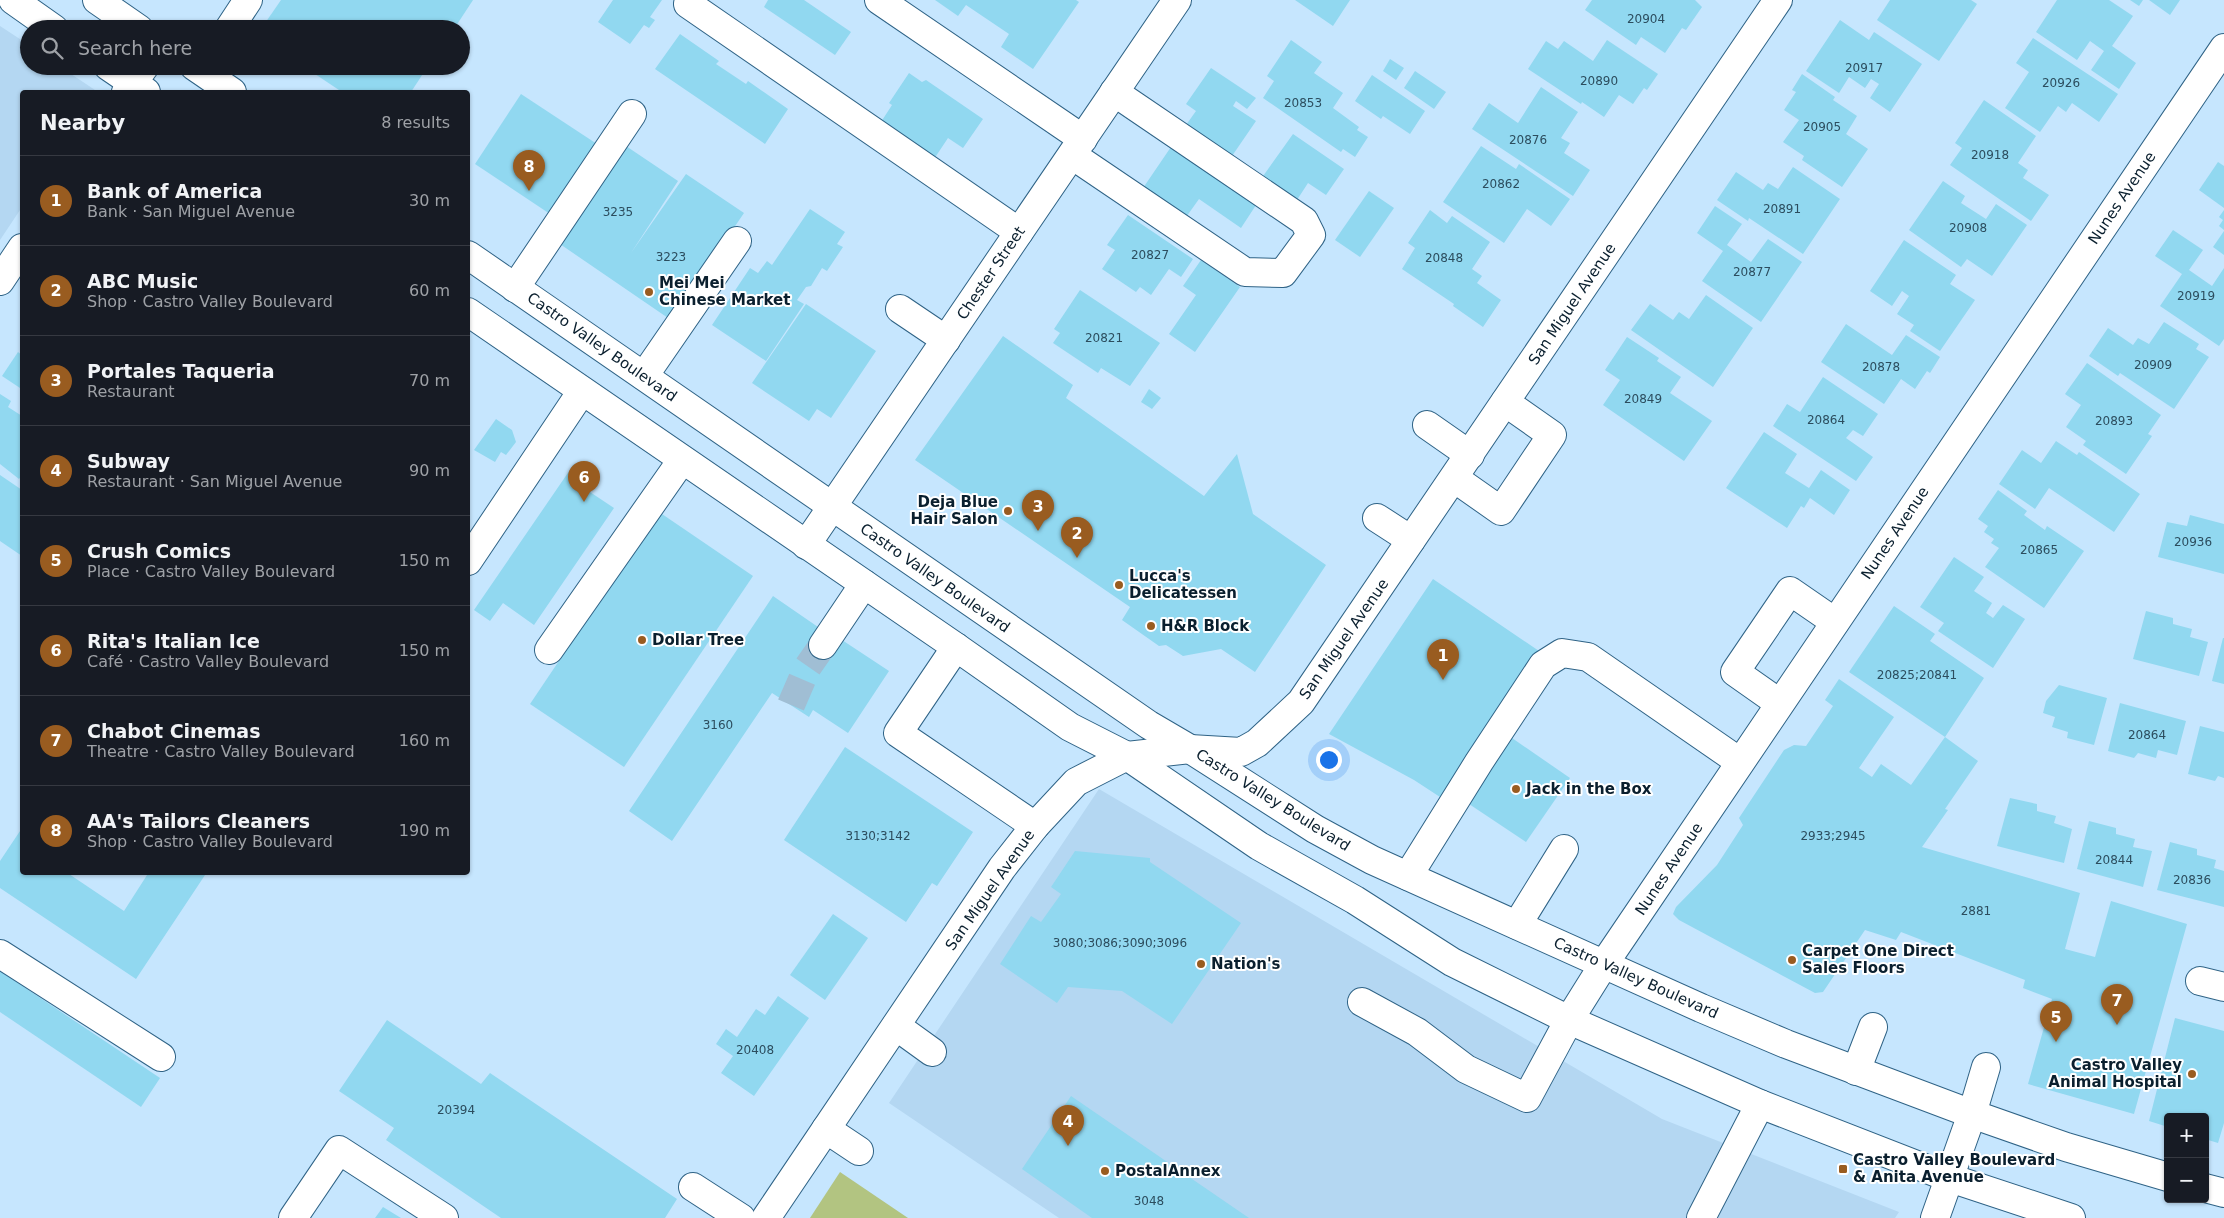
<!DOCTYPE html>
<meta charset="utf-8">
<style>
:root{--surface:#171b24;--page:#242831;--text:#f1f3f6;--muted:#9ea1a6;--line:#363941;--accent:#995c20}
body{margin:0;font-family:"DejaVu Sans",sans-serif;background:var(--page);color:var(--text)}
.controls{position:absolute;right:15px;bottom:15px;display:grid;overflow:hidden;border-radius:5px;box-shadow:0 1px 4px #0004}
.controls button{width:45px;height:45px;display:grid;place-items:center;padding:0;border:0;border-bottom:1px solid var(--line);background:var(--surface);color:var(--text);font:25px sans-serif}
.you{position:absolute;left:1328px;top:759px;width:18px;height:18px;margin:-12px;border:4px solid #fff;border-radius:50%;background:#1a73e8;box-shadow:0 0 0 8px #1a73e833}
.badge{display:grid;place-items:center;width:32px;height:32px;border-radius:50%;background:var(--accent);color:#fff;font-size:16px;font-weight:700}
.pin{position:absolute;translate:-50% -41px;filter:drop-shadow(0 1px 2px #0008)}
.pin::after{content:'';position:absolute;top:26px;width:18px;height:15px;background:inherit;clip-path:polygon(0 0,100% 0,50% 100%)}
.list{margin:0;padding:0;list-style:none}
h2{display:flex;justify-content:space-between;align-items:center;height:65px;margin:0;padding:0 20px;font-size:21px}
h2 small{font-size:16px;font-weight:400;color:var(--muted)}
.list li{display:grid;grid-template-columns:32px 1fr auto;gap:15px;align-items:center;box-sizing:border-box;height:90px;padding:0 20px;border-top:1px solid var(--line)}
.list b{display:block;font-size:19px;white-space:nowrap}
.list p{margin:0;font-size:16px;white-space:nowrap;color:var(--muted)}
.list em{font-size:16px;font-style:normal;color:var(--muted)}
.icon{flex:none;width:28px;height:28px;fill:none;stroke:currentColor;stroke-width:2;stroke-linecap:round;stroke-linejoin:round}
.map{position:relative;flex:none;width:2224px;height:1218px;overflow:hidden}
.search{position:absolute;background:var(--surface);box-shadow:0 1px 4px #0004;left:20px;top:20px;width:450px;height:55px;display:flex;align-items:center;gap:12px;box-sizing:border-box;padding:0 18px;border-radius:28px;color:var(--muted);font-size:19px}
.panel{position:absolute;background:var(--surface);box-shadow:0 1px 4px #0004;left:20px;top:90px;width:450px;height:785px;border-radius:5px}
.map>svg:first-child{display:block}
.built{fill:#b4d7f2}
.green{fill:#b2c481}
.building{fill:#91d8f0}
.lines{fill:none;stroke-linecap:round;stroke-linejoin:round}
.minor-tunnel{stroke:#a0bed4;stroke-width:28;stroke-dasharray:28 14;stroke-linecap:butt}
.minor-casing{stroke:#2f6386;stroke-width:30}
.major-casing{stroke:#2f6386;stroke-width:30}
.minor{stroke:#fff;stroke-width:28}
.major{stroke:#fff;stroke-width:28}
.poi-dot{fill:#995c20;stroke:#fff;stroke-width:2}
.labels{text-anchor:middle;stroke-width:4;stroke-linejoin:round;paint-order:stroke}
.number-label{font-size:12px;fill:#2c4d5e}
.street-label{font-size:15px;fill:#0a1f2e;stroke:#fff}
.poi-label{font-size:15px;font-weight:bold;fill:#0a1f2e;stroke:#fff;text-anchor:start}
</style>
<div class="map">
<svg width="2224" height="1218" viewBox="0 0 2224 1218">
<rect width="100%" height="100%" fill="#c6e6fe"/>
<!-- built -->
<g class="built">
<polygon points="0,26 29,45 29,66 59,66 98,92 22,92 22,207 0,240"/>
<polygon points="1099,789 1662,1119 1899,1212 1895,1218 1059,1218 889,1103"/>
</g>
<!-- green -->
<polygon class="green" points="840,1172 908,1218 810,1218"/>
<!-- building -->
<g class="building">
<polygon points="281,0 473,0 454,29 261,29"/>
<polygon points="613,0 662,0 650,17 655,20 649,28 644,25 630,44 598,22"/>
<polygon points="768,0 804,0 851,32 835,55 764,7"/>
<polygon points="935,0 1076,0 1079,2 1033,69 1001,47 1009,34 966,5 958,16"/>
<polygon points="1295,0 1350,0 1333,26"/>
<polygon points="1592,0 1695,0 1702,7 1686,30 1682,28 1665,53 1641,37 1636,45 1585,10"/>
<polygon points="1890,0 1971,0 1977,4 1939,61 1877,20"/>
<polygon points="2057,0 2109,0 2133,16 2112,46 2136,63 2119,89 2091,70 2104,51 2090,41 2077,60 2036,32"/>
<polygon points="2130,0 2143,0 2139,6"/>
<polygon points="2149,0 2180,0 2170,15"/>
<polygon points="1840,20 1869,40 1874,32 1922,64 1890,112 1870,98 1879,84 1871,79 1865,88 1849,77 1839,93 1806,71"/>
<polygon points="680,34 719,61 716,64 746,84 748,81 788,109 765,144 655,69"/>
<polygon points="2033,38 2118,94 2099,122 2072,103 2066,112 2058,106 2040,132 2005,108 2029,72 2016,63"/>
<polygon points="1291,40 1322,62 1314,73 1343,93 1333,108 1359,127 1357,130 1368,137 1355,157 1343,149 1341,152 1263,98 1274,81 1267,76"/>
<polygon points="1607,40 1658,74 1647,90 1644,88 1633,104 1619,95 1604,117 1582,102 1581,104 1528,69 1546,41 1558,49 1564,41 1593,61"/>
<polygon points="1390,59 1404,68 1396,80 1383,71"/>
<polygon points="303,66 428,66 411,92 342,92"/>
<polygon points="1211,68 1256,98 1247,109 1236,101 1233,106 1256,121 1232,156 1186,125 1196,111 1186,104"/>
<polygon points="1415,71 1446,92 1434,109 1404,88"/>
<polygon points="909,73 922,82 926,80 983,119 963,148 948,138 934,159 881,122 892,105 889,103"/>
<polygon points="1802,74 1835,97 1833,100 1857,116 1846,134 1868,149 1842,187 1802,160 1804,156 1783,142 1799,120 1784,110 1796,92 1792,90"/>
<polygon points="1372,75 1425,111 1410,134 1383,116 1381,119 1355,101"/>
<polygon points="1541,87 1578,112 1561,138 1570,143 1564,153 1590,170 1573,196 1472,129 1489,103 1518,123"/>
<polygon points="521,94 600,146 553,216 475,164"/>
<polygon points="1984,100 2036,136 2018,163 2028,170 2023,178 2049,195 2031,221 1950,165 1962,148 1955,143"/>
<polygon points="1293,134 1344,169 1326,195 1308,183 1295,203 1261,179"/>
<polygon points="623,144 678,181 631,253 686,174 744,213 671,320 557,242"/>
<polygon points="1173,144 1258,202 1241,228 1199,199 1184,220 1141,191"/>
<polygon points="1481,146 1516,169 1519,164 1570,199 1551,226 1527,209 1504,243 1443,202"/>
<polygon points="2218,162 2224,166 2224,208 2199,190"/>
<polygon points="1793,167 1840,199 1803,254 1749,218 1748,221 1717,200 1736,172 1763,190 1768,183 1778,189"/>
<polygon points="1943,181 1965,196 1961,203 1986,219 1996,204 2027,225 1992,276 1967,259 1961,267 1909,230"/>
<polygon points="1369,191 1394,208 1360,257 1335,240"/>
<polygon points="1715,206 1742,224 1727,245 1751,262 1768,239 1802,262 1761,322 1702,281 1723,251 1697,233"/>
<polygon points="810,209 845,232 837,244 843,247 827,271 822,268 811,286 806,287 797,300 804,304 766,361 712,325 750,268 758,273 767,261 772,265"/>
<polygon points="1430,210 1447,223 1452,216 1490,242 1472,269 1482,276 1477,283 1501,300 1483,327 1453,306 1454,304 1402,269 1415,248 1408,243"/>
<polygon points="2224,210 2224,230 2219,226 2223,220 2219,217"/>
<polygon points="1128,215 1193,259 1181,277 1169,269 1151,295 1140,287 1136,292 1102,269 1115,250 1107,245"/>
<polygon points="2173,230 2203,250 2189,270 2212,286 2224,268 2224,339 2219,346 2160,306 2182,274 2155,256"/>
<polygon points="2224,231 2224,255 2213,247"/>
<polygon points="1904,240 1956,275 1950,284 1975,300 1940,351 1910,331 1914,325 1897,314 1909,296 1902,291 1892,306 1870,291"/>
<polygon points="1201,260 1240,287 1195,352 1169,334 1196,295 1183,286"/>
<polygon points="1080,290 1160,343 1130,386 1101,368 1098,373 1053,343 1060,333 1054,329"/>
<polygon points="1706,295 1753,328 1713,387 1631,330 1650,304 1673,320 1679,312 1689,319"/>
<polygon points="806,304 876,351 831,418 817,409 809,421 752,383"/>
<polygon points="2164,322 2199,344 2196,349 2209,357 2174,409 2120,373 2118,376 2089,356 2108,328 2133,345 2138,338 2149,344"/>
<polygon points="1846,324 1892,355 1906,335 1940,357 1930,373 1927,371 1915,389 1901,379 1884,404 1821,362"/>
<polygon points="1003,336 1073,385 1066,398 1204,496 1237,454 1253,514 1326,565 1255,672 1221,649 1183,656 1166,645 1159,646 1122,620 1130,607 915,460"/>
<polygon points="1627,337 1659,358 1657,361 1681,377 1670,393 1712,421 1684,461 1603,405 1620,380 1605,370"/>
<polygon points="18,352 22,355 22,387 20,388 2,376"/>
<polygon points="2087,363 2161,415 2148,434 2152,436 2126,474 2083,445 2086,441 2066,427 2081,405 2065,394"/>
<polygon points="1823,377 1878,414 1863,436 1853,430 1846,438 1873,457 1856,481 1773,426 1787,404 1800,412"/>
<polygon points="1149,389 1161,398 1152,409 1141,402"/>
<polygon points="0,394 11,401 8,407 22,416 22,475 19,479 0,464"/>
<polygon points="496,419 512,430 516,442 506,455 501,452 495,462 474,450"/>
<polygon points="1764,432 1797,454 1785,473 1809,488 1821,470 1850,490 1834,515 1810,498 1804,508 1801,506 1787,528 1726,488"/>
<polygon points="2056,441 2077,455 2079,452 2140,494 2114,532 2049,488 2035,509 1999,484 2022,450 2041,463"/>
<polygon points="574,464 598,481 590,492 614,508 534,625 503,603 490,621 474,610"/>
<polygon points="0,475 22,490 22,556 0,541"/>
<polygon points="1998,490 2027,511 2024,515 2045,530 2047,526 2084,551 2044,608 1985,567 1999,548 1991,543 1994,539 1984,532 1988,526 1978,519"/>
<polygon points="659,512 753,576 624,767 530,704"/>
<polygon points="2190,515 2224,524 2224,574 2158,557 2167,522 2187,526"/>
<polygon points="1954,557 1984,577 1974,591 1992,603 1986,613 1993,618 2003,605 2025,619 1993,668 1938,631 1944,623 1920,607"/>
<polygon points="1433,579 1539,651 1440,797 1414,780 1329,734"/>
<polygon points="773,596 818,627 812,637 834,652 842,640 889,671 848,733 813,710 809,717 772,693 672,841 629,811"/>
<polygon points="1894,606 1935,634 1930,641 1984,678 1945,737 1849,672"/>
<polygon points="2146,611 2173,618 2173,624 2192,629 2190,637 2208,642 2199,676 2133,659"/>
<polygon points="2223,638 2224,638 2224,684 2212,681"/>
<polygon points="1839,679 1894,717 1859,768 1872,777 1881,764 1911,785 1945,737 1978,761 1945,809 1948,810 1922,847 2080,893 2065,949 2095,957 2111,901 2187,924 2134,1114 2028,1084 2052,999 2023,988 2025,980 1901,932 1896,940 1865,930 1823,992 1815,993 1679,920 1673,914 1676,907 1717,865 1743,825 1739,818 1784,750 1794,745 1806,746 1833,706 1825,700"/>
<polygon points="2059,685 2107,698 2094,745 2067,738 2068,732 2052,727 2055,717 2043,713 2046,701"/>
<polygon points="2120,703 2186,721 2177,755 2158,750 2156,758 2138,753 2134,758 2108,751"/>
<polygon points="2200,726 2224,732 2224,778 2218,776 2215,781 2188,774"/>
<polygon points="1512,738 1570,778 1526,842 1463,800 1504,739"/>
<polygon points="845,747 973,832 937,886 932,883 906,922 784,840"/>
<polygon points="2010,798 2037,804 2037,811 2056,816 2054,823 2072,829 2064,863 1997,846"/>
<polygon points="2089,821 2116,828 2116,834 2135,839 2133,847 2152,851 2143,887 2077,869"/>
<polygon points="22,828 22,872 66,872 124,911 149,872 207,872 136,979 0,888 0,861"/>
<polygon points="2170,842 2197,849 2197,855 2216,860 2214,868 2224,871 2224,907 2157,890"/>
<polygon points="1075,851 1150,858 1150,862 1241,923 1172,1024 1122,991 1068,987 1057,1003 1000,964 1031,916 1041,922 1061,894 1051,887"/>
<polygon points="833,914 868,938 825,1000 790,975"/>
<polygon points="0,971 160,1078 141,1107 0,1012"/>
<polygon points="778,996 809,1018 754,1096 721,1073 733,1056 716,1044 726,1029 737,1037 756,1009 765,1015"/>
<polygon points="2175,1018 2224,1031 2224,1123 2218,1143 2205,1139 2205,1117 2168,1117 2168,1127 2149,1121"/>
<polygon points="387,1020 481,1084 490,1073 677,1199 665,1218 501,1218 386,1140 394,1128 339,1091"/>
<polygon points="1071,1096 1249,1218 1092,1218 1022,1169"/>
<polygon points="383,1207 401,1218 375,1218"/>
</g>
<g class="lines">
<!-- minor-tunnel -->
<polyline class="minor-tunnel" points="791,705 807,668 823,645"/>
<!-- minor casing -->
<g class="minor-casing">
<g id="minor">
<polyline points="879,0 1083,139"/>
<polyline points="688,4 1019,232"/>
<polyline points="229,29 248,0"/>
<polyline points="126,92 145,66"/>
<polyline points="1072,155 1245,272 1283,273 1311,235 1304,221 1114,92"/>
<polyline points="0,281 22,248"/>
<polyline points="515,288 632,114"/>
<polyline points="900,309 946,340"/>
<polyline points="644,376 737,241"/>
<polyline points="1427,425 1470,455"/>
<polyline points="1454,478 1501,511 1552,435 1505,402"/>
<polyline points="1377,518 1411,540"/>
<polyline points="806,545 1177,0"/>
<polyline points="468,561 582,391"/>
<polyline points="823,645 864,584"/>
<polyline points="956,647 898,733 1035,826"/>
<polyline points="549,650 682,460"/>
<polyline points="1779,703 1735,672 1790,591 1835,622"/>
<polyline points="1408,876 1479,762 1543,665 1562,653 1588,657 1740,762"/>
<polyline points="1517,925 1564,849"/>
<polyline points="0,954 161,1057"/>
<polyline points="2200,981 2224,987"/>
<polyline points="1362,1002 1417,1032 1466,1069 1527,1098 1569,1020 1604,964 2224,48"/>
<polyline points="896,1026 932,1052"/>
<polyline points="1856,1071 1873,1027"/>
<polyline points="826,1129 859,1151"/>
<polyline points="693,1187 741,1218"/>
<polyline points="293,1218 339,1150 444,1218"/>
<polyline points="766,1218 1002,868 1035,826 1076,782 1127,756 1190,749 1241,752 1257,743 1301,702 1778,0"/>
<polyline points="1701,1218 1760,1104"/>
<polyline points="1935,1218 1972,1114 1986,1067"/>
</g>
</g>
<!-- major casing -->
<g class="major-casing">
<g id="major">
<polyline points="13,0 54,29"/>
<polyline points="97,0 139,29"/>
<polyline points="108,66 146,92"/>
<polyline points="194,66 232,92"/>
<polyline points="468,255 1149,725 1190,749 1315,829 1372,860 1701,1008 1786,1044 1972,1114 2066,1147 2168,1177"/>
<polyline points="468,312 956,647 1070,727 1127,756 1259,846 1355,900 1452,962 1569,1020 1760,1104 1950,1178 2071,1218"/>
<polyline points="2205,1188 2224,1193"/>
</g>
</g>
<!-- minor -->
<use href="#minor" class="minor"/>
<!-- major -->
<use href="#major" class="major"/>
</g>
<!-- markers -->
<g class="poi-dot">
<circle cx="649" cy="292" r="5"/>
<circle cx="1008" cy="511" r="5"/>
<circle cx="1119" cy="585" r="5"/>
<circle cx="1151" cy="626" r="5"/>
<circle cx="642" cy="640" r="5"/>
<circle cx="1516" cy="789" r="5"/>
<circle cx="1792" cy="960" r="5"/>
<circle cx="1201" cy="964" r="5"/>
<circle cx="2192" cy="1074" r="5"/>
<rect x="1838" y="1164" width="10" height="10" rx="2.5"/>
<circle cx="1105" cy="1171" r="5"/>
</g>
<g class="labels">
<!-- number labels -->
<g class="number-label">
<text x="1646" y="23">20904</text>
<text x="1864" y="72">20917</text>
<text x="1599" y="85">20890</text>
<text x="2061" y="87">20926</text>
<text x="1303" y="107">20853</text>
<text x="1822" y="131">20905</text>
<text x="1528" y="144">20876</text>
<text x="1990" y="159">20918</text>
<text x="1501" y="188">20862</text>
<text x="1782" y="213">20891</text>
<text x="618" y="216">3235</text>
<text x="1968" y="232">20908</text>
<text x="1150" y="259">20827</text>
<text x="671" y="261">3223</text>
<text x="1444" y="262">20848</text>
<text x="1752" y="276">20877</text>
<text x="2196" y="300">20919</text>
<text x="1104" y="342">20821</text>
<text x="2153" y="369">20909</text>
<text x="1881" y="371">20878</text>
<text x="1643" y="403">20849</text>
<text x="1826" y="424">20864</text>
<text x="2114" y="425">20893</text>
<text x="2193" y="546">20936</text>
<text x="2039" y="554">20865</text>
<text x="1917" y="679">20825;20841</text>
<text x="718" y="729">3160</text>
<text x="2147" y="739">20864</text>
<text x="878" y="840">3130;3142</text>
<text x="1833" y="840">2933;2945</text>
<text x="2114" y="864">20844</text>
<text x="2192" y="884">20836</text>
<text x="1976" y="915">2881</text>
<text x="1120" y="947">3080;3086;3090;3096</text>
<text x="755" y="1054">20408</text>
<text x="456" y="1114">20394</text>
<text x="1149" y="1205">3048</text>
</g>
<!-- street labels -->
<g class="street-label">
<text transform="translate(2122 198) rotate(-56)" y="5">Nunes Avenue</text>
<text transform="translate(991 273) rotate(-56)" y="5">Chester Street</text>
<text transform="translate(1572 304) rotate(-56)" y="5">San Miguel Avenue</text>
<text transform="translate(602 347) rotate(35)" y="5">Castro Valley Boulevard</text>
<text transform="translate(1895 533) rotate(-56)" y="5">Nunes Avenue</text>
<text transform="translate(935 578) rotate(35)" y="5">Castro Valley Boulevard</text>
<text transform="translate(1344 639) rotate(-55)" y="5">San Miguel Avenue</text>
<text transform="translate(1273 800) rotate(32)" y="5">Castro Valley Boulevard</text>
<text transform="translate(1669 869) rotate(-56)" y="5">Nunes Avenue</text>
<text transform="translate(990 890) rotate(-55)" y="5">San Miguel Avenue</text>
<text transform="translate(1636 978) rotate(24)" y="5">Castro Valley Boulevard</text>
</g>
<!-- poi labels -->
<g class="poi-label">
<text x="659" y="288">Mei Mei<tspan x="659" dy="17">Chinese Market</tspan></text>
<text x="998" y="507" text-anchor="end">Deja Blue<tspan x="998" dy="17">Hair Salon</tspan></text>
<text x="1129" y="581">Lucca's<tspan x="1129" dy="17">Delicatessen</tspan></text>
<text x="1161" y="631">H&amp;R Block</text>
<text x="652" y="645">Dollar Tree</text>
<text x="1526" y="794">Jack in the Box</text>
<text x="1802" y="956">Carpet One Direct<tspan x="1802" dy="17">Sales Floors</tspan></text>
<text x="1211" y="969">Nation's</text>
<text x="2182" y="1070" text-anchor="end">Castro Valley<tspan x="2182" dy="17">Animal Hospital</tspan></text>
<text x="1853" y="1165">Castro Valley Boulevard<tspan x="1853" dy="17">&amp; Anita Avenue</tspan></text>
<text x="1115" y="1176">PostalAnnex</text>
</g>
</g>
</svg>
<div class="controls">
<button>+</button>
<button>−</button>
</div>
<div class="you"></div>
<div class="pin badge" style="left:1443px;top:680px">1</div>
<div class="pin badge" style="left:1077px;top:558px">2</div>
<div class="pin badge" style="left:1038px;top:531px">3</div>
<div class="pin badge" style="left:1068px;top:1146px">4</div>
<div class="pin badge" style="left:2056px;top:1042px">5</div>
<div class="pin badge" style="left:584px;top:502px">6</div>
<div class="pin badge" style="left:2117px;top:1025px">7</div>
<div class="pin badge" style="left:529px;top:191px">8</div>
<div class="search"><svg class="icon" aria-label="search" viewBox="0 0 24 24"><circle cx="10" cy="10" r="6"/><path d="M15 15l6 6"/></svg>Search here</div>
<section class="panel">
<h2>Nearby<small>8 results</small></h2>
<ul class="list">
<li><span class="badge">1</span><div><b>Bank of America</b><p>Bank · San Miguel Avenue</p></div><em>30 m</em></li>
<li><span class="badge">2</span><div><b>ABC Music</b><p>Shop · Castro Valley Boulevard</p></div><em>60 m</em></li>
<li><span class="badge">3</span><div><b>Portales Taqueria</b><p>Restaurant</p></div><em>70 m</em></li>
<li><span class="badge">4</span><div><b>Subway</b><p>Restaurant · San Miguel Avenue</p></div><em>90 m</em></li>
<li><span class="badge">5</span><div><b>Crush Comics</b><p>Place · Castro Valley Boulevard</p></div><em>150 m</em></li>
<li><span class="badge">6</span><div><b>Rita's Italian Ice</b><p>Café · Castro Valley Boulevard</p></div><em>150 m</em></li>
<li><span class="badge">7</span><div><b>Chabot Cinemas</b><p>Theatre · Castro Valley Boulevard</p></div><em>160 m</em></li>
<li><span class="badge">8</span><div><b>AA's Tailors Cleaners</b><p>Shop · Castro Valley Boulevard</p></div><em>190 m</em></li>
</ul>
</section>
</div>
